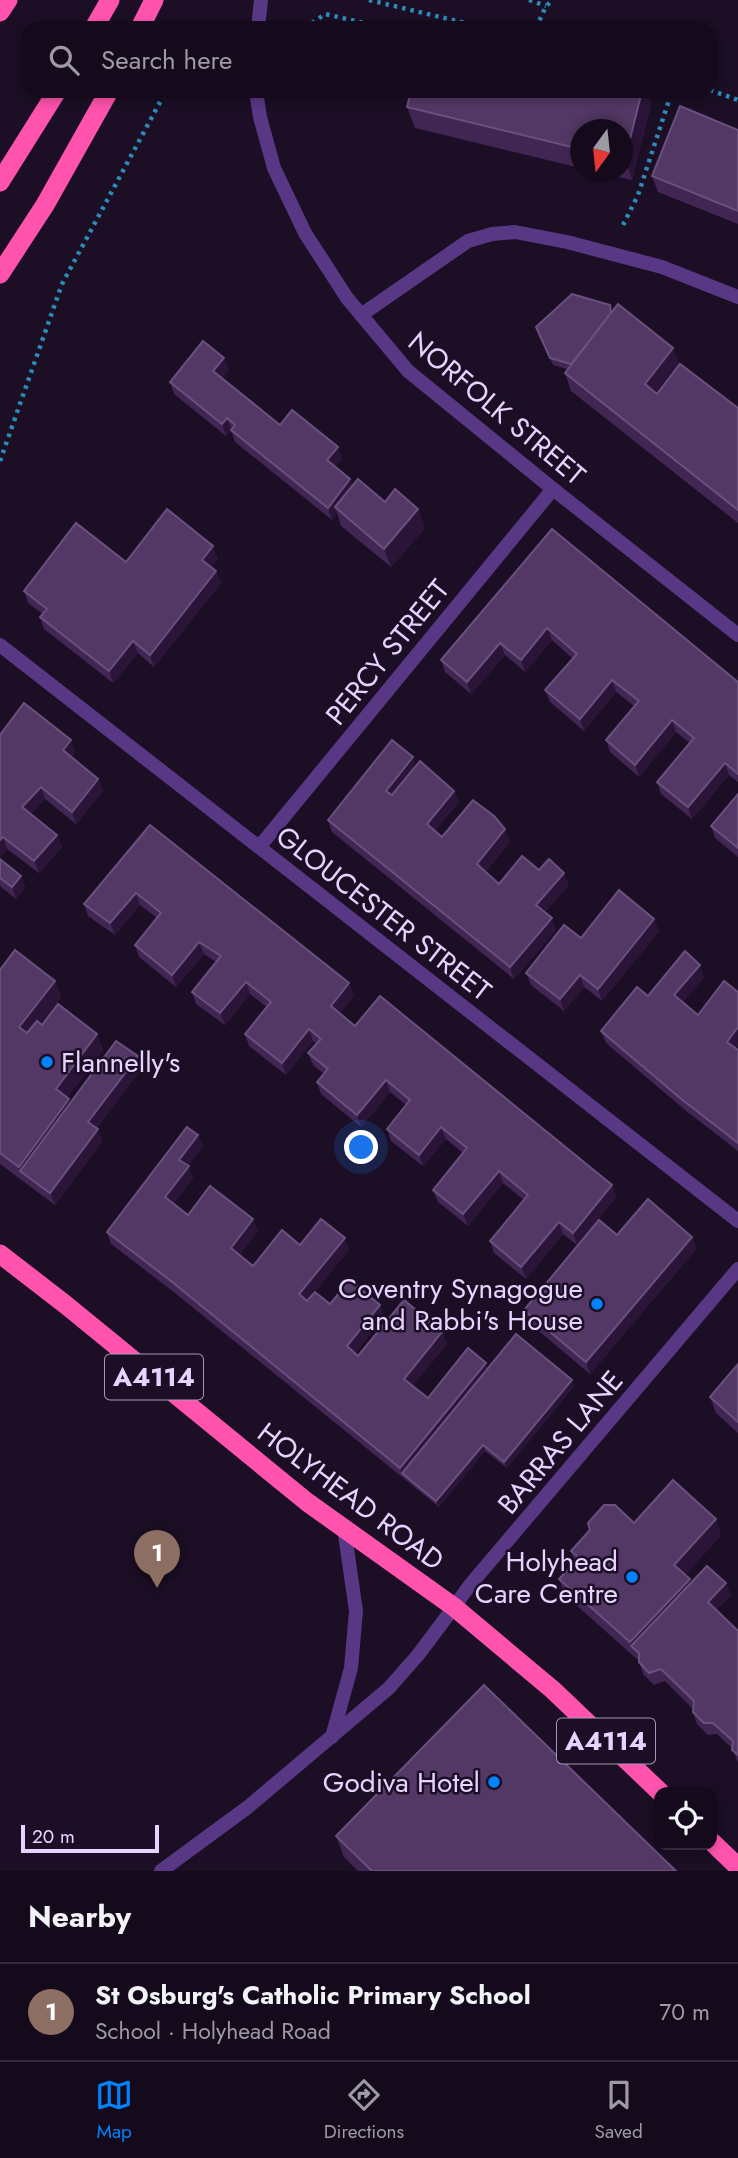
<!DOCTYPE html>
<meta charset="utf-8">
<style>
:root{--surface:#140a1c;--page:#1d1325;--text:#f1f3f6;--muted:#9d9aa3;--line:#332b3b;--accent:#0083fd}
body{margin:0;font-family:Jost,sans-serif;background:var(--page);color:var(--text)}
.controls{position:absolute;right:21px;bottom:21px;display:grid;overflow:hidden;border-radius:14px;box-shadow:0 4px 10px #0003}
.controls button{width:63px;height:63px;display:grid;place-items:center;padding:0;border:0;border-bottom:2px solid var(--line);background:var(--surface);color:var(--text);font:35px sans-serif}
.compass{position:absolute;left:570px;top:119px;width:63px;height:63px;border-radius:50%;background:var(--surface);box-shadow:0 4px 10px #0003;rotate:195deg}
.scale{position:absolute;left:21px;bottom:18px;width:138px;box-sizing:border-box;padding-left:7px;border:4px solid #e8d2ff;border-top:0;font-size:19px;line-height:24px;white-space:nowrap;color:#e8d2ff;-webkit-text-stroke:5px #1b0e25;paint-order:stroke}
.you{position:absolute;left:362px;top:1148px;width:24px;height:24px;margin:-18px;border:5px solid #fff;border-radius:50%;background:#1a73e8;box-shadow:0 0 0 10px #1a73e833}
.badge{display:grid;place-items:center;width:46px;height:46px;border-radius:50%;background:var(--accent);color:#fff;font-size:23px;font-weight:700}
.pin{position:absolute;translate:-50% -58px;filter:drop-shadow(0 2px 4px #0008)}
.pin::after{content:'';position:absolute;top:37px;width:24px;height:21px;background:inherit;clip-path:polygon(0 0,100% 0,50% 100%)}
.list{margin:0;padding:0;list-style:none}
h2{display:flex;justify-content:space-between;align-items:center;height:91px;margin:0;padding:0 28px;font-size:30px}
h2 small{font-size:23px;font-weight:400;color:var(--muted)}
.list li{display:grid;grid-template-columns:46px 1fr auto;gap:21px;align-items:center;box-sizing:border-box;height:98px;padding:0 28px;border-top:2px solid var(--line)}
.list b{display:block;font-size:26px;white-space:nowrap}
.list p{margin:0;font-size:23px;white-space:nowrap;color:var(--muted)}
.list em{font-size:23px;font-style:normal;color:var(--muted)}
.icon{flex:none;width:38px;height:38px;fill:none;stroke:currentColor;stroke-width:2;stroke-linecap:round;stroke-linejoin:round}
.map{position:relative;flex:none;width:738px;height:1871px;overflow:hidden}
.search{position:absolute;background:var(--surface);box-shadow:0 4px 10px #0003;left:21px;right:21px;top:21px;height:77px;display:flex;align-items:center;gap:18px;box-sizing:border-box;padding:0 24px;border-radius:21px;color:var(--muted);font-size:26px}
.sheet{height:189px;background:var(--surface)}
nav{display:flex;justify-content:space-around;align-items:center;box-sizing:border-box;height:98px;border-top:2px solid var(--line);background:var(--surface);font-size:19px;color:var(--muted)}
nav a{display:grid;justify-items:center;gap:4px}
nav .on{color:var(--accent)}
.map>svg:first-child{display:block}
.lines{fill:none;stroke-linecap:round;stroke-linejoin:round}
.path{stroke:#2c8bb9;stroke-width:4.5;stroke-dasharray:3.5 5;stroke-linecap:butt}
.minor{stroke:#583885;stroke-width:14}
.tertiary{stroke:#583885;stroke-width:14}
.trunk{stroke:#ff53ae;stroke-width:19}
.wall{fill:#412653}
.shaded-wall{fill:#2a1539}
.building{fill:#533865;stroke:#6a507e;stroke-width:2}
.poi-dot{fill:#0083fd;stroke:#1b0e25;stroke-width:2.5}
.labels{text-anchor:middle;stroke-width:5;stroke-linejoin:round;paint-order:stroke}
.shield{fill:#1b0e25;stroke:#aa97be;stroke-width:2}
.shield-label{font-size:26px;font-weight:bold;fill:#e8d2ff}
.street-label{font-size:28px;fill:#e8d2ff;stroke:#1b0e25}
.poi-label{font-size:28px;fill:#e8d2ff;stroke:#1b0e25;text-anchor:end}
</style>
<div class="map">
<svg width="738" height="1871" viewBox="0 0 738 1871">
<rect width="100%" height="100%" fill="#1b0e25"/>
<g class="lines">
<!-- path -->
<g class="path">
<polyline points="369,0 486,28"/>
<polyline points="529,0 546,6"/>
<polyline points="305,28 325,14 386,28"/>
<polyline points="536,28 546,6 553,0"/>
<polyline points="710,90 738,100"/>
<polyline points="623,225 638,195 672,91"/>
<polyline points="0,461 62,284 166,91"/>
</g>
<!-- minor -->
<g class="minor">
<polyline points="258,28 261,0"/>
<polyline points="256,91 260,117 274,168 305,233 347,298 408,371 553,489 738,635"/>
<polyline points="361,315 468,241 492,234 515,232 567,242 662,267 738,297"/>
<polyline points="0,645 738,1221"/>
<polyline points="260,846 553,489"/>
<polyline points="454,1607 470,1585 738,1269"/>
</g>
<!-- tertiary -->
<g class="tertiary">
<polyline points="332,1737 351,1668 356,1611 344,1528"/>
<polyline points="161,1871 248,1807 389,1688 418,1655 454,1607"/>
</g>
<!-- trunk -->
<g class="trunk">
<polyline points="0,12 8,0"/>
<polyline points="94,28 110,0"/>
<polyline points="140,28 154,0"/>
<polyline points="0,182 57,91"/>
<polyline points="0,274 45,205 109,91"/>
<polyline points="0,1254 66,1305 307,1502 454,1607 553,1690 660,1792"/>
<polyline points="712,1842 738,1867"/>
</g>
</g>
<!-- wall -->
<g class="wall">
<polygon points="411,91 646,91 651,105 632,180 596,172 622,172 622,130 580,130 580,168 415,128 407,107"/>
<polygon points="738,130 738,224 658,192 652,176"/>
<polygon points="612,311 680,365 738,408 738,523 571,391 565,373 567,369 553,365 536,327"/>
<polygon points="229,370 222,378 280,425 342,459 335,467 353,486 385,502 418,509 425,528 391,567 341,526 337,513 332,520 235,442 231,430 226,436 174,394 170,382"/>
<polygon points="552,529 738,682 738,782 729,775 692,819 661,794 657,782 690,743 676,732 639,777 610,752 606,740 634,706 616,692 584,731 550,702 545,690 573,659 552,640 525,672 505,655 471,694 445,672 441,660"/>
<polygon points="218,558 211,567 216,571 221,583 154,667 138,653 113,683 44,629 40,617 43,614 28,603 24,591 126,562"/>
<polygon points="0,735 75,752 71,757 98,779 103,791 76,824 45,799 31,814 57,835 62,847 39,873 7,849 0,857"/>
<polygon points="416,766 454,791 459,802 435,831 442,837 510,841 485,872 499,884 539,870 569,885 545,912 556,930 514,979 332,832 328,820"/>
<polygon points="738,794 738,857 715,838 711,826"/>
<polygon points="150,825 354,995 340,1013 355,1026 612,1185 616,1197 577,1245 563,1234 526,1279 494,1253 490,1241 524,1200 503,1183 468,1226 438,1202 433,1190 463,1153 446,1139 423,1166 391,1141 387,1129 406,1105 390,1092 361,1127 321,1094 317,1082 324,1074 313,1065 308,1053 317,1044 313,1041 286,1075 249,1046 245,1034 267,1007 264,1005 250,994 225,1025 196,1004 192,992 216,962 204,954 176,987 139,957 135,945 157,918 140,905 115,935 88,916 84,904"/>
<polygon points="0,859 21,876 25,888 16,899 0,886"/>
<polygon points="659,931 602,1001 584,987 564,1011 531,985 526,973 581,938"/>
<polygon points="0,970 55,981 61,997 40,1024 42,1025 97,1034 103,1050 67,1097 71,1103 138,1056 142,1068 97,1128 102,1141 55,1205 0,1164"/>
<polygon points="704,977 683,1002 738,1050 738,1151 685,1110 606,1043 601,1031 648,996"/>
<polygon points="203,1146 188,1166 193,1178 173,1204 188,1215 253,1219 258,1231 239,1255 253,1266 300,1245 349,1250 307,1301 330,1304 380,1305 384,1317 355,1353 358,1356 442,1332 447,1344 412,1386 428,1398 486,1363 488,1368 572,1380 574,1386 507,1468 485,1451 439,1507 175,1293 111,1244 107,1232"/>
<polygon points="617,1235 692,1237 696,1249 590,1374 528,1322 524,1310"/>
<polygon points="738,1364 738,1433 716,1413 710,1397"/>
<polygon points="634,1523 721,1535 685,1575 690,1579 691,1583 731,1595 716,1610 738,1631 738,1763 732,1748 717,1734 708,1735 697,1724 693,1712 693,1709 665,1681 654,1685 643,1674 639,1661 565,1595 559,1579 575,1562 571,1551 590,1530"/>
<polygon points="336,1836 676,1871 358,1871 344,1857"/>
</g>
<!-- shaded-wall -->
<g class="shaded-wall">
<polygon points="642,91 646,91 651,105 632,180 625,159"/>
<polygon points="673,348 680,366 651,402 645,384"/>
<polygon points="224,358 229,370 218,383 213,371"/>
<polygon points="227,418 232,430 226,436 222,424"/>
<polygon points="338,447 342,459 331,472 327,460"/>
<polygon points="350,479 355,491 335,507 337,513 332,520 328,508"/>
<polygon points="418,509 425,528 391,567 384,549"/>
<polygon points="213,546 218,558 207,572 202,560"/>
<polygon points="216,571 221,583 154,667 150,655"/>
<polygon points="547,628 552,640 525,672 521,660"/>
<polygon points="133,641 138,653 113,683 109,671"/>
<polygon points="500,643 505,655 471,694 467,682"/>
<polygon points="612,680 616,692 584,731 580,719"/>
<polygon points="672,720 676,732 639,777 635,765"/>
<polygon points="71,740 75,752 67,762 63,750"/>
<polygon points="413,757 417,769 390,803 386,791"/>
<polygon points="725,763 729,775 692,819 688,807"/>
<polygon points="98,779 103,791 76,824 72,812"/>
<polygon points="41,787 45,799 27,819 22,807"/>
<polygon points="454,791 459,802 431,836 427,824"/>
<polygon points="505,829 510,841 481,876 477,864"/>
<polygon points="57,835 62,847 39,873 34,861"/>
<polygon points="3,837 7,849 0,857 0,840"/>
<polygon points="564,873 569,885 541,917 536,905"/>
<polygon points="21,876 25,888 16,899 12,887"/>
<polygon points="136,893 140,905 115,935 110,923"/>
<polygon points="552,918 556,930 514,979 510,967"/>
<polygon points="654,919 659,931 602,1001 598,989"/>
<polygon points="199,942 204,954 176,987 172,975"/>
<polygon points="700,965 704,977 679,1007 674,995"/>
<polygon points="580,975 584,987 564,1011 560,999"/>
<polygon points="55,981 61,997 25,1043 19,1027"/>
<polygon points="246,982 250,994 225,1025 220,1013"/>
<polygon points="349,983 354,995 336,1018 331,1006"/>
<polygon points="738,1027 738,1045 731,1053 727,1042"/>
<polygon points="309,1029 313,1041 286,1075 282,1063"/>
<polygon points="97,1034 103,1050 62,1105 56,1089"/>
<polygon points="138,1056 142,1068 93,1134 88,1122"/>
<polygon points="386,1080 390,1092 361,1127 357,1115"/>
<polygon points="69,1099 75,1115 20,1171 19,1167"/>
<polygon points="441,1127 446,1139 423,1166 419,1155"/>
<polygon points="98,1129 102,1141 55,1205 50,1193"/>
<polygon points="198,1135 203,1146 184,1172 179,1160"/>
<polygon points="189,1166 193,1178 169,1209 165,1197"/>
<polygon points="499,1171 503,1183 468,1226 463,1214"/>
<polygon points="612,1185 616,1197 577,1245 573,1233"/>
<polygon points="253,1219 258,1231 235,1260 231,1248"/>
<polygon points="559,1222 563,1234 526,1279 521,1267"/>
<polygon points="692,1237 696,1249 590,1374 586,1362"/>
<polygon points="345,1238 349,1250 303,1306 299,1294"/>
<polygon points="380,1305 384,1317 351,1358 347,1346"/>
<polygon points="442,1332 447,1344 408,1391 404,1379"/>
<polygon points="486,1363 490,1374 402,1473 400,1468"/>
<polygon points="572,1380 574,1386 507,1468 504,1462"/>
<polygon points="483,1445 485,1451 439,1507 436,1501"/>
<polygon points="716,1519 721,1535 680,1581 674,1565"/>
<polygon points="690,1579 695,1595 639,1653 631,1646 630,1642"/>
<polygon points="726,1583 731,1595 712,1614 708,1602"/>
</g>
<!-- building -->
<g class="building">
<polygon points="411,91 642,91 625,159 622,159 622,130 580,130 580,149 407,107"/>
<polygon points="680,106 738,130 738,211 652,176"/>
<polygon points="572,294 610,305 611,313 571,364 550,358 536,327"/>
<polygon points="618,304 673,348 645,384 657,394 680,364 738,408 738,510 565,373"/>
<polygon points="203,341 224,358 213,371 280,425 292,410 338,447 327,460 350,479 328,508 231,430 235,425 227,418 222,424 170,382"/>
<polygon points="358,479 385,502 395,489 418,509 384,549 335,507"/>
<polygon points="167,509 213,546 202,560 216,571 150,655 133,641 109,671 40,617 47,609 24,591 76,523 126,562"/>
<polygon points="552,529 738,682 738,774 725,763 688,807 657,782 694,738 672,720 635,765 606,740 639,701 612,680 580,719 563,705 545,690 577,654 547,628 521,660 500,643 467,682 441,660"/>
<polygon points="24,703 71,740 63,750 98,779 72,812 41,787 22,807 57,835 34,861 3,837 0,840 0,735"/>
<polygon points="392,740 413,757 386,791 392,795 420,761 454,791 427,824 442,837 473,800 494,816 505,829 477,864 499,884 522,856 539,870 549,859 564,873 536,905 552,918 510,967 328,820"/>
<polygon points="738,794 738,848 711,826"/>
<polygon points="150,825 349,983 331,1006 355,1026 380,996 612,1185 573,1233 559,1222 521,1267 490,1241 528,1195 499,1171 463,1214 433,1190 467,1148 441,1127 419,1155 387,1129 410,1100 386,1080 357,1115 317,1082 328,1069 308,1053 321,1039 309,1029 282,1063 245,1034 271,1002 260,993 246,982 220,1013 192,992 221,956 199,942 172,975 135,945 161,913 149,903 136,893 110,923 84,904"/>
<polygon points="0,859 21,876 12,887 0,878"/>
<polygon points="619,890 654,919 598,989 580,975 560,999 526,973 564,925 581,938"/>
<polygon points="15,950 55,981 19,1027 27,1033 37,1021 42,1025 58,1004 97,1034 56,1089 69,1099 19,1167 0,1153 0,970"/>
<polygon points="685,951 700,965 674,995 698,1015 724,981 738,992 738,1027 727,1042 738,1050 738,1143 680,1098 601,1031 637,987 648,996"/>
<polygon points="116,1041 138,1056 88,1122 98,1129 50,1193 20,1171"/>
<polygon points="187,1127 198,1135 179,1160 189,1166 165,1197 188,1215 210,1186 253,1219 231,1248 253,1266 282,1230 300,1245 321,1219 345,1238 299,1294 307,1301 315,1292 330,1304 350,1280 380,1305 347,1346 358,1356 404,1300 442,1332 404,1379 428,1398 468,1348 486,1363 400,1468 171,1281 107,1232"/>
<polygon points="648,1199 692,1237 586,1362 524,1310 599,1220 617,1235"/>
<polygon points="516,1334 572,1380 504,1462 483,1445 436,1501 402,1473"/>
<polygon points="738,1364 738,1422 710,1397"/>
<polygon points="673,1480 716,1519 674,1565 690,1579 630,1642 559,1579 579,1558 571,1551 590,1530 588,1523 604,1505 615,1505 634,1523"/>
<polygon points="707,1566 726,1583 708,1602 738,1631 738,1755 732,1750 733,1741 713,1723 704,1723 693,1712 694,1701 661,1669 649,1673 639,1662 639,1653 631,1646"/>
<polygon points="484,1685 676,1871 372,1871 336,1836"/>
</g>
<!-- markers -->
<g class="poi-dot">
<circle cx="47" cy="1062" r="7"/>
<circle cx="597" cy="1304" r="7"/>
<circle cx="632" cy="1577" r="7"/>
<circle cx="494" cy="1782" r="7"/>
</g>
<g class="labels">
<!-- shield labels -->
<g class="shield">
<rect x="105" y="1354.5" width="98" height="45" rx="5"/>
<rect x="557" y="1718.5" width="98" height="45" rx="5"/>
</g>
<g class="shield-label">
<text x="154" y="1386">A4114</text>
<text x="606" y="1750">A4114</text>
</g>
<!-- street labels -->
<g class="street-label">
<text transform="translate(497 408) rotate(40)" y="10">NORFOLK STREET</text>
<text transform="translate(387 652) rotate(-51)" y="10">PERCY STREET</text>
<text transform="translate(384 913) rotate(38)" y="10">GLOUCESTER STREET</text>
<text transform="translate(560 1442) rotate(-50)" y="10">BARRAS LANE</text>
<text transform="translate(351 1496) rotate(37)" y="10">HOLYHEAD ROAD</text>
</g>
<!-- poi labels -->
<g class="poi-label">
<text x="61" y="1072" text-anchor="start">Flannelly's</text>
<text x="583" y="1298">Coventry Synagogue<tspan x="583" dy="32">and Rabbi's House</tspan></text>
<text x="618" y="1571">Holyhead<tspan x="618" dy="32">Care Centre</tspan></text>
<text x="480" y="1792">Godiva Hotel</text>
</g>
</g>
</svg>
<div class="controls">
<button><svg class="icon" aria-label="locate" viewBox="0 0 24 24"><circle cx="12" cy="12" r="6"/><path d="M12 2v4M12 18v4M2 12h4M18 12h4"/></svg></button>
</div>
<svg class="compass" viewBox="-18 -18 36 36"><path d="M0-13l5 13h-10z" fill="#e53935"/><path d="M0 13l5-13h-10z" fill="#9d9aa3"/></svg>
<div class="scale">20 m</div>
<div class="you"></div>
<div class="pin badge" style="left:157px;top:1588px;background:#8d6e63">1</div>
<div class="search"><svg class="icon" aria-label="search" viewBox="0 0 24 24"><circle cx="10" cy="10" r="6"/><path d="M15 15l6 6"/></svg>Search here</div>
</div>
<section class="sheet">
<h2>Nearby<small></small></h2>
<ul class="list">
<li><span class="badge" style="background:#8d6e63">1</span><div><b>St Osburg's Catholic Primary School</b><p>School · Holyhead Road</p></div><em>70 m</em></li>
</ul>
</section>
<nav>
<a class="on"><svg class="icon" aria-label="map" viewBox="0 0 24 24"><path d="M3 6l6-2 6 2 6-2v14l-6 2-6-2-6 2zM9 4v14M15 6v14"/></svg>Map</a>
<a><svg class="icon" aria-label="directions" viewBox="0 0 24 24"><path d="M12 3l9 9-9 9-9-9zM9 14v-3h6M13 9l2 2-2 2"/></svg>Directions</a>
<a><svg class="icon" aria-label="saved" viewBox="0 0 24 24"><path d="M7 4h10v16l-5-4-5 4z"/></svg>Saved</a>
</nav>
